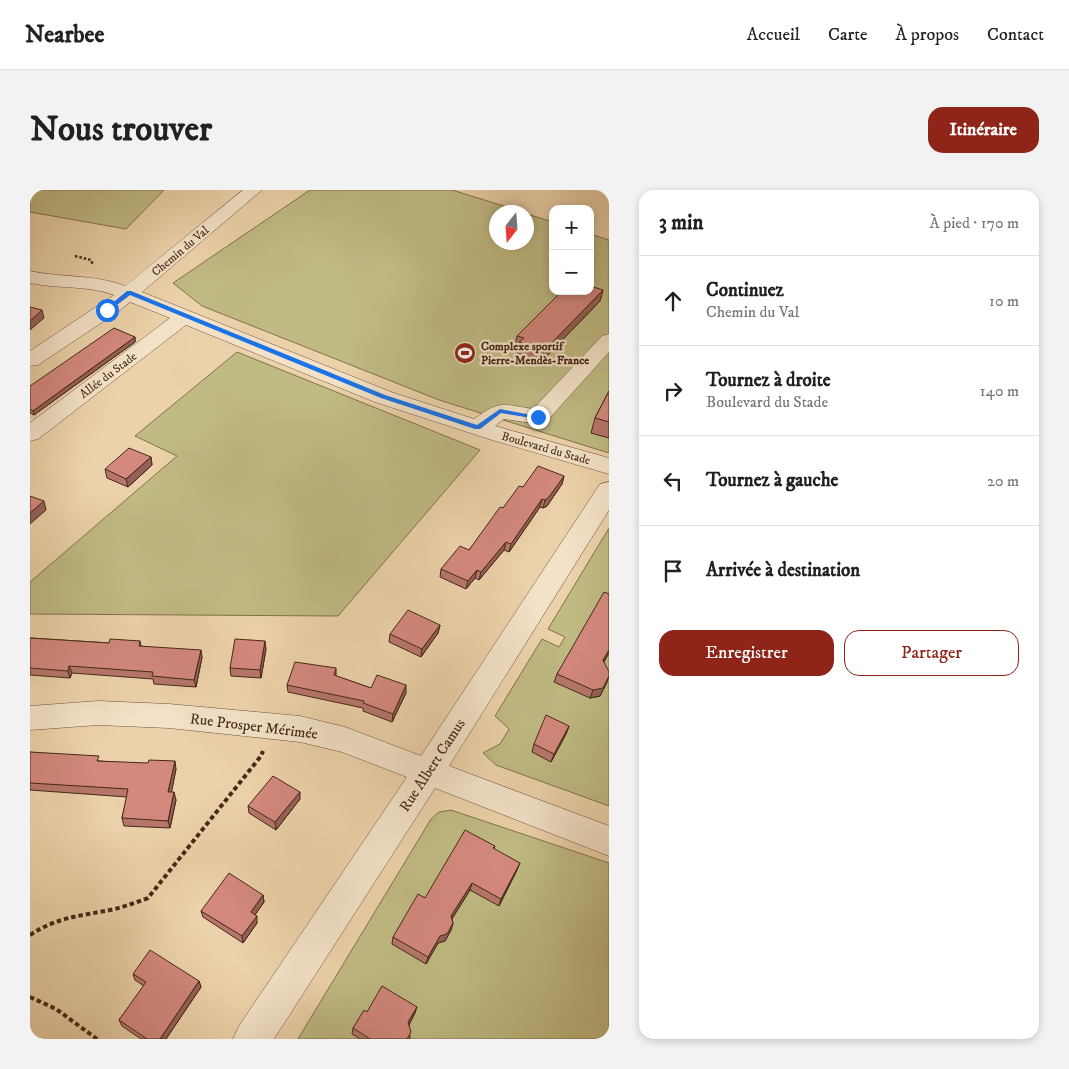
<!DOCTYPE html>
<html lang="fr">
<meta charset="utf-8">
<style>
:root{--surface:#fff;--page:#f2f2f2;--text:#202124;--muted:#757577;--line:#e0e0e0;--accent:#8f2418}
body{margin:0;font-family:"IM FELL DW Pica",serif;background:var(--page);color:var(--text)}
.controls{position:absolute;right:15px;top:15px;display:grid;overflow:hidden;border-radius:10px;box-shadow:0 2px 8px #0003}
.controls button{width:45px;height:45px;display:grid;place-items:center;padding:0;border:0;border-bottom:1px solid var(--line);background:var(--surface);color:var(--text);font:25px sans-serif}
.compass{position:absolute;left:459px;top:15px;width:45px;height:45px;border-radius:50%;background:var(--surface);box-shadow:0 2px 8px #0003;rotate:197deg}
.stop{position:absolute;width:15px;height:15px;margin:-11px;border:4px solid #1a73e8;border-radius:50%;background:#fff}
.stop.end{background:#1a73e8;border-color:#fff;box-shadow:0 1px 5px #0008}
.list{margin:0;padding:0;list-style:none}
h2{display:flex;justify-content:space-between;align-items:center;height:65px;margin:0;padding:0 20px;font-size:21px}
h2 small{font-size:16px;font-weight:400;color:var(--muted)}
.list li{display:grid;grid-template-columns:32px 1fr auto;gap:15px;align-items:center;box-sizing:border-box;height:90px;padding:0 20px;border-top:1px solid var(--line)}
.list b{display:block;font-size:19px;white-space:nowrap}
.list p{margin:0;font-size:16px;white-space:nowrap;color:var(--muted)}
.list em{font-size:16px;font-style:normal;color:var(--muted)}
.actions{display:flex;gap:10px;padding:15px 20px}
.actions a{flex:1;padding:11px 0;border:1px solid var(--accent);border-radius:15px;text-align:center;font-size:18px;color:var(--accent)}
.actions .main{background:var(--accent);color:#fff}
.icon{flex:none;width:28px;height:28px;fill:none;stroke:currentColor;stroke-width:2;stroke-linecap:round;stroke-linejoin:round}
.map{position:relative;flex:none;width:579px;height:849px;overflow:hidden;border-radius:15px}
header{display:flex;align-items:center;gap:30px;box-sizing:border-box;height:70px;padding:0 25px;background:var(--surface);border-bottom:1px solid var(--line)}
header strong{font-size:24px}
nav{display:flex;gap:28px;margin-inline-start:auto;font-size:18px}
.intro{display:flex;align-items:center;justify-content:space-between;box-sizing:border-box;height:120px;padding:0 30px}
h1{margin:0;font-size:35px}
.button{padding:12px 22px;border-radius:15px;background:var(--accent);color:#fff;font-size:18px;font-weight:700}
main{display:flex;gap:30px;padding:0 30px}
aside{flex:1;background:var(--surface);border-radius:15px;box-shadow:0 2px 8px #0003}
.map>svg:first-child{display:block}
.green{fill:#c0ba83;stroke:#82714d}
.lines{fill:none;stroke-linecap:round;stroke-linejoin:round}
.minor-casing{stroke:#6f523c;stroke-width:1}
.path-far1{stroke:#452817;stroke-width:2.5;stroke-dasharray:2.5 2;stroke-linecap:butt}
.path{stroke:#452817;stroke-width:4;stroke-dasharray:4.5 3;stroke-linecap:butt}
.minor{fill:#f3e2c8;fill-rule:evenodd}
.wall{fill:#b6766c;stroke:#452817}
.shaded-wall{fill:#946058;stroke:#452817}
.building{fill:#d4897e;stroke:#452817}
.route{fill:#1a73e8}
.labels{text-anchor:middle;stroke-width:4.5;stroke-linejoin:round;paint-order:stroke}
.far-street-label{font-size:12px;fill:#452817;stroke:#f3e2c8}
.far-poi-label{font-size:12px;font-weight:bold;fill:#452817;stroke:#f3e2c8;text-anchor:start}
.street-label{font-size:15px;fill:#452817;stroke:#f3e2c8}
</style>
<header>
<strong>Nearbee</strong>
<nav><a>Accueil</a><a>Carte</a><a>À propos</a><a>Contact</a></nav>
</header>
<div class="intro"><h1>Nous trouver</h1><a class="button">Itinéraire</a></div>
<main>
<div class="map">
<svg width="579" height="849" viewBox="0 0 579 849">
<rect width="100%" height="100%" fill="#ecd2aa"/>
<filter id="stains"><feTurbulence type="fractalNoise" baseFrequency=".004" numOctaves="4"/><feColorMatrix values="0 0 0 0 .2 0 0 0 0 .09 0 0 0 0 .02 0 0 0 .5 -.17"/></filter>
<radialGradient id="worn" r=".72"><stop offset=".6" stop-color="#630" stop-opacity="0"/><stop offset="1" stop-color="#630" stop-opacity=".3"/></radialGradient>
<!-- green -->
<g class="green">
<polygon points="0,0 134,0 96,39 0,22"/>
<polygon points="280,0 422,0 493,22 467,22 467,52 497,52 497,24 523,32 523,101 560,101 560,44 579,50 579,263 409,210 172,116 143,93"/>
<polygon points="207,162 450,260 308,426 0,424 0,392 147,266 105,246"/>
<polygon points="579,338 579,616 466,575 453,563 470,554 479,539 465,526 512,449 529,457 535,447 518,439"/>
<polygon points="421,620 579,673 579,849 268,849 401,629 409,622"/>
</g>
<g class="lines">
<!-- minor casing -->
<g class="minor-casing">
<g id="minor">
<path d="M213 0H232L112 102 361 202 444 229C471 210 471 214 503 219L572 146 579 144V162L516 232 508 234 474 229 465 236 579 268V284L462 250 345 212 156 135 8 249 0 251V233L140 128 100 112 89 121 8 175 0 176V161L84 105C58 95 27 99 0 93V81C32 88 65 84 95 96Z"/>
<polygon points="579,292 579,320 419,576 579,636 579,666 405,598 244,849 203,849 209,836 377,587 312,562 270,552 139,538 68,535 0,540 0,516 68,511 139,514 270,526 315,537 391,566 570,294"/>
</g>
</g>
<!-- path-far1 -->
<polyline class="path-far1" points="45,66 61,70 63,75"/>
<!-- path -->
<g class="path">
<path d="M0 745C29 726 52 726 85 719 96 716 107 712 118 708L231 566 233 561"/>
<polyline points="0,807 26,819 67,849"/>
</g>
<!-- minor -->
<use href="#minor" class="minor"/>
</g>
<!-- wall -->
<g class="wall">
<polygon points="573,100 570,111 511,172 487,163 488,158 485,157 487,146"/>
<polygon points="105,147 105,152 4,225 0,223 0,196"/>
<polygon points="579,201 579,248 561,243 565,228"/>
<polygon points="121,267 122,275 98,297 77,288 75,279"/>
<polygon points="534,286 532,294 517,316 513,318 510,317 479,362 474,360 449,390 445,388 436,399 410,387 411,379 439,360 473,318 493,297"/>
<polygon points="579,404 579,463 574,472 577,492 570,506 560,508 524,492 527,484"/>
<polygon points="410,435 408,443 391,467 359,452 360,444"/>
<polygon points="0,448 79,453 110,451 111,456 172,467 166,497 124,494 123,489 42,483 40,488 0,485"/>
<polygon points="236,459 231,488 201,486 200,478"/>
<polygon points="306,478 306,486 341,498 376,503 362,532 333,521 333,518 258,502 257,495"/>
<polygon points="539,536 536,544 521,572 502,562 504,554"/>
<polygon points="0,562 70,571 146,579 141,602 146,610 140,638 94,636 92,628 97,607 0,600"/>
<polygon points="270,609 246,640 219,623 218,616"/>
<polygon points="465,656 464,659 487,680 469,716 440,700 422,729 423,733 421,740 415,751 408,753 396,774 362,754 363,747 395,708"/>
<polygon points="233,705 234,712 225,725 227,733 213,753 173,727 171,721"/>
<polygon points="103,784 169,791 171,797 136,849 111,849 92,836 89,830 114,796 105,790"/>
<polygon points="337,822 385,823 379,835 380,848 379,849 330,849 322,844 323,838"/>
</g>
<!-- shaded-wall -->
<g class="shaded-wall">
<polygon points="573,100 570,111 511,172 514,161"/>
<polygon points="12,120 14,128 0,140 0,131"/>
<polygon points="105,147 105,152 4,225 3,221"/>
<polygon points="121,267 122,275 98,297 96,289"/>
<polygon points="534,286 532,294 517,316 513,318 515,310"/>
<polygon points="512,309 510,317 479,362 481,354"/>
<polygon points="14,311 16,320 0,334 0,323"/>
<polygon points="476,352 474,360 449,390 451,382"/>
<polygon points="447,380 445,388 436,399 438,391"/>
<polygon points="410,435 408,443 391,467 392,459"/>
<polygon points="235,451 236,459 231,488 230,480"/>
<polygon points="171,460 172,467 166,497 164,490"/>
<polygon points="579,460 579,463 570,478 573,470"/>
<polygon points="39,476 42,483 40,488 38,481"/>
<polygon points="579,486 577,492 570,506 560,508 563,500"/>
<polygon points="376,495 376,503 362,532 363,524"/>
<polygon points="539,536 536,544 521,572 524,564"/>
<polygon points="145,571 146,579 140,610 138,602"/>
<polygon points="144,602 146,610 140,638 138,631"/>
<polygon points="270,602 270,609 246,640 245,632"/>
<polygon points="490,673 487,680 469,716 471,709"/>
<polygon points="442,693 440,700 419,733 421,726"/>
<polygon points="233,705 234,712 222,729 221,722"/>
<polygon points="227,726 227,733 213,753 212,746"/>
<polygon points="423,733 421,740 415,751 408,753 396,774 398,767 410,746"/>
<polygon points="169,791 171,797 136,849 130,849"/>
<polygon points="387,817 385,823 377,838 378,832"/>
</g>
<!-- building -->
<g class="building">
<polygon points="560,96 573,100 514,161 489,152 494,148 487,146 532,101 560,101"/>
<polygon points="0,117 12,120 0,131"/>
<polygon points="84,138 105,147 3,221 0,219 0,196"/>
<polygon points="579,201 579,232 565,228"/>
<polygon points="99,258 121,267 96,289 75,279"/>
<polygon points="508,276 534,286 519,307 515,310 512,309 481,354 476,352 451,382 447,380 438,391 411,379 430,356 439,360 470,317 473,318 489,296 493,297"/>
<polygon points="0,306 14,311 0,323"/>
<polygon points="574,402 579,404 579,460 573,470 579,482 579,486 573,498 563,500 527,484"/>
<polygon points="378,420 410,435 392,459 360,444"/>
<polygon points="0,448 79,453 80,449 110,451 109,456 171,460 164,490 122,486 123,482 39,476 38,481 0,478"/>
<polygon points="205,449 235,451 230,480 200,478"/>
<polygon points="265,472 306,478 304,485 341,498 347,485 376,495 363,524 333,513 334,511 257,495"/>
<polygon points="516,525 539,536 524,564 504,554"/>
<polygon points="0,562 69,566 67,571 118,573 119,570 145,571 138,602 144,602 138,631 92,628 98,599 0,593"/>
<polygon points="243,586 270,602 245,632 218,616"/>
<polygon points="435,640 465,656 463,658 490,673 471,709 442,693 421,726 423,733 417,744 410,746 398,767 363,747 388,704 395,708"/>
<polygon points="199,683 233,705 221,722 227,726 212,746 171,721"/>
<polygon points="120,760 169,791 130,849 117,849 89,830 116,792 103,784"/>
<polygon points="352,796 387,817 378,832 381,842 377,849 340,849 323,838 334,820 337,822"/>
</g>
<!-- route -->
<polygon class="route" points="97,101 101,101 355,205 447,235 470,219 512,227 508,229 471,223 450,239 445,239 351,208 100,105 79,121 75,121 75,119"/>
<!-- icons -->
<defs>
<g id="stadium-disc" transform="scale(1.125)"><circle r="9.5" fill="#8f2418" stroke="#f3e2c8"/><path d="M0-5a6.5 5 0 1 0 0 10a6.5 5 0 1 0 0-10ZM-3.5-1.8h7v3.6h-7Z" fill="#fff"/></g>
</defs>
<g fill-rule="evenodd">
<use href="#stadium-disc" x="435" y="163"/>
</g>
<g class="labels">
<!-- far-street labels -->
<g class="far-street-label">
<text transform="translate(150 61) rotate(-40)" y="4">Chemin du Val</text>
<text transform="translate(78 185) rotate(-37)" y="4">Allée du Stade</text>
<text transform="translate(516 258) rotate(16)" y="4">Boulevard du Stade</text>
</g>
<!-- far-poi labels -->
<g class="far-poi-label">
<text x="451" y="160">Complexe sportif<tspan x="451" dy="14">Pierre-Mendès-France</tspan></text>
</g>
<!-- street labels -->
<g class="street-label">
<text transform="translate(224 536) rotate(7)" y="5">Rue Prosper Mérimée</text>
<text transform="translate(402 575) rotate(-57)" y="5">Rue Albert Camus</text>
</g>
</g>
<rect width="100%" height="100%" filter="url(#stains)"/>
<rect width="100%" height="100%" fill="url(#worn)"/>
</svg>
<div class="controls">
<button>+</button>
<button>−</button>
</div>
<svg class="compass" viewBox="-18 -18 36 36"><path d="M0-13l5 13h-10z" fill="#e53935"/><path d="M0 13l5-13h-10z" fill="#757577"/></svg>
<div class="stop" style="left:77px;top:120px"></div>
<div class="stop end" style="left:508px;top:227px"></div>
</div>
<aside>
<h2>3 min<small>À pied · 170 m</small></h2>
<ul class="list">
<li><svg class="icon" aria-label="ahead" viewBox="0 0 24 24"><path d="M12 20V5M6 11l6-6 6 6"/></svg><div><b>Continuez</b><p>Chemin du Val</p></div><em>10 m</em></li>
<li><svg class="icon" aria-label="right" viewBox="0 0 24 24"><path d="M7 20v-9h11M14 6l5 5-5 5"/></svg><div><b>Tournez à droite</b><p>Boulevard du Stade</p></div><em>140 m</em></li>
<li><svg class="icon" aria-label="left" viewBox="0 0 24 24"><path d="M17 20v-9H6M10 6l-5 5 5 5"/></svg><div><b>Tournez à gauche</b></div><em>20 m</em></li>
<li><svg class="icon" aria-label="arrive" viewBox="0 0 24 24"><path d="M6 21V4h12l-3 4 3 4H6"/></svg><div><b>Arrivée à destination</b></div></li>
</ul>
<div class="actions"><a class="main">Enregistrer</a><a>Partager</a></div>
</aside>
</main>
